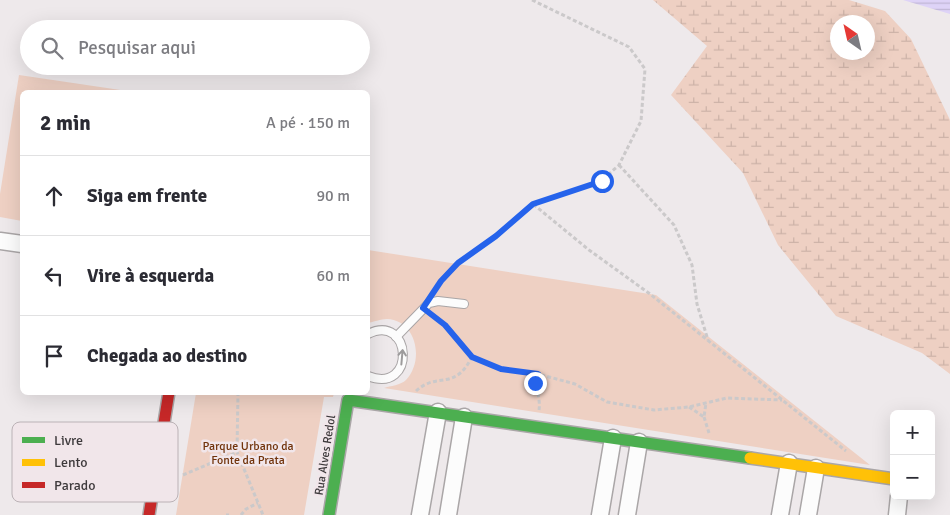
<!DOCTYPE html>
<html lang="pt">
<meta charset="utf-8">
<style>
:root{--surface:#fff;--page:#f2f2f3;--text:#2b2b33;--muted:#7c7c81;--line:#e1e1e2}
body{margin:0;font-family:Signika,sans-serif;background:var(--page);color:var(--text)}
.controls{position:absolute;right:15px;bottom:15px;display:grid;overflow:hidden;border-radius:8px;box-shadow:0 5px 20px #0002}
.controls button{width:45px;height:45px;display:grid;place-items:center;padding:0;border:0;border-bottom:1px solid var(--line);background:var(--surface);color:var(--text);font:25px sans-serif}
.compass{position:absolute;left:830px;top:15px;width:45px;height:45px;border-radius:50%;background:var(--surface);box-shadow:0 5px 20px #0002;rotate:326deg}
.stop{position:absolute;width:15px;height:15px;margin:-11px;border:4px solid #2563eb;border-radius:50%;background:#fff}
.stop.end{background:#2563eb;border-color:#fff;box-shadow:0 1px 5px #0008}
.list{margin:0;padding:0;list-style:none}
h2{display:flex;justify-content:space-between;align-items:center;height:65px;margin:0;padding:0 20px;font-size:21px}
h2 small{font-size:16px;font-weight:400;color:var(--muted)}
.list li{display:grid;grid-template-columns:32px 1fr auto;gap:15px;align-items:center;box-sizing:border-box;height:80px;padding:0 20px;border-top:1px solid var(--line)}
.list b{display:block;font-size:19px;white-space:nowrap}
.list em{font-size:16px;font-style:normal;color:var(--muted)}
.icon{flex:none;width:28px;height:28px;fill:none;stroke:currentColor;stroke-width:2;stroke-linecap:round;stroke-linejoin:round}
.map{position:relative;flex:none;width:950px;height:515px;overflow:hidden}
.search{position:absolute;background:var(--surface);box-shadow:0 5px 20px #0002;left:20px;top:20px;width:350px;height:55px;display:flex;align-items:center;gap:12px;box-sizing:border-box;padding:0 18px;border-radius:28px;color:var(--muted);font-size:19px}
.panel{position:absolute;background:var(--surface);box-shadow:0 5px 20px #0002;left:20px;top:90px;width:350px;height:305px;border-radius:8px}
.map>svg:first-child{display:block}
.green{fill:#eed0c3}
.wetland{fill:url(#wetland-marsh);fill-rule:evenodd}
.water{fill:url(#water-rules)}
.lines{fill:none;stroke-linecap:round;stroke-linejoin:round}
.lane-casing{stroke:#aaa6a7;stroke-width:10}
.street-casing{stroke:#aaa6a7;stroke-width:19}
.fast-casing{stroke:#aaa6a7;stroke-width:14}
.slow-casing{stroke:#aaa6a7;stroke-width:14}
.jam-casing{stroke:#aaa6a7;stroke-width:14}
.path{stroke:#cbc9ca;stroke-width:3;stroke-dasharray:4 2.5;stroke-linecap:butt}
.lane{stroke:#fcfcfc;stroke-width:8}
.street{stroke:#fcfcfc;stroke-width:16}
.fast{stroke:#4caf50;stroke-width:11}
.slow{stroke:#ffc107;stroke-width:11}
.jam{stroke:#c62828;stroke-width:11}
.oneway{stroke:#9d9b9c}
.route{stroke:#2563eb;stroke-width:6}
.labels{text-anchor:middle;stroke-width:5;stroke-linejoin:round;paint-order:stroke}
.park-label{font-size:12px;fill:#71330b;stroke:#f1e6ea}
.street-label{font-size:12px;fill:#3e3a3c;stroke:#f1e6ea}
.key{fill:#f1e6ea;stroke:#bbb2b6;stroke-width:1}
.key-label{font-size:14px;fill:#3e3a3c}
</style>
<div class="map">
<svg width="950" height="515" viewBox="0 0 950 515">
<defs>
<pattern id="wetland-marsh" width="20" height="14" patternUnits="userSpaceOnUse" patternTransform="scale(1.25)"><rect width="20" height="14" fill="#eed0c3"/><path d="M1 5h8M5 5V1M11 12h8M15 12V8" fill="none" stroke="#cdb3a8"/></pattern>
<pattern id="water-rules" width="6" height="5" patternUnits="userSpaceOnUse" patternTransform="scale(1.25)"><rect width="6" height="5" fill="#ded3f7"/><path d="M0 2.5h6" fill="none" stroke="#c0b6d5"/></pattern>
</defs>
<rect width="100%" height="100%" fill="#eee9eb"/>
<!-- green -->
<g class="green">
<polygon points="19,75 134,92 22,92 22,221 0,217 0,194"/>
<path d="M368 250 656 295 870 465 384 388C390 386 401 385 406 380 425 360 416 320 387 319 381 319 373 322 368 323Z"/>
<polygon points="196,393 334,393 333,397 324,397 304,515 176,515"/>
</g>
<!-- wetland -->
<path class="wetland" d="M653 0H849L885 11 911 39 950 120V374L922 353 836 316 778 245 743 173 671 95 707 46ZM838 22H868V52H838Z"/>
<!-- water -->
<polygon class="water" points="903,0 950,0 950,14"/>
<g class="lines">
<!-- lane casing -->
<g class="lane-casing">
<g id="lane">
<path d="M368 334C412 312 417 395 368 376"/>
<polyline points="396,337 429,303 438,301 464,304"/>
</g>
</g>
<!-- street casing -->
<g class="street-casing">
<g id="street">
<polyline points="0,241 22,244"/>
<polyline points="420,515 438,412"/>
<polyline points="448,515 464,417"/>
<polyline points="600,515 613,438"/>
<polyline points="627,515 639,442"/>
<polyline points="780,515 789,463"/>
<polyline points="808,515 816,468"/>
<polyline points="897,515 899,496"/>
</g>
</g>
<!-- fast casing -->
<g class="fast-casing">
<polyline id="fast" points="329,515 348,400 750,458"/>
</g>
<!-- slow casing -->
<g class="slow-casing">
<polyline id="slow" points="750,458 894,479"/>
</g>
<!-- jam casing -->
<g class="jam-casing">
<polyline id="jam" points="149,515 169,392"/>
</g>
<!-- path -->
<g class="path">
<polyline points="532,0 629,47 645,69 641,121 619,165 601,181 534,204"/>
<polyline points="619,165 674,225 692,265 697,304 708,340"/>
<polyline points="436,289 458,263 496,236 533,204 589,250 650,294 846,451"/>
<polyline points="432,315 445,325 472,357 501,369 538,374 575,384 607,402 654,410 689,407 727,398 782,400"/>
<path d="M538 374C534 387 541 398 539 410"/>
<path d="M416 391C438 371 454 392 472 357"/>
<polyline points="238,392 237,452 263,515"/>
<polyline points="689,407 704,417 706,403"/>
<polyline points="704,417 709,433"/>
<polyline points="183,475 237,452"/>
<polyline points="226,515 229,515"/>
<polyline points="241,515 246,509 258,503"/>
</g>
<!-- lane -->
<use href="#lane" class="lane"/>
<!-- street -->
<use href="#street" class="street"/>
<!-- fast -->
<use href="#fast" class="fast"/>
<!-- slow -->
<use href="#slow" class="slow"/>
<!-- jam -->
<use href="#jam" class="jam"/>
</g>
<!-- one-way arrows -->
<defs><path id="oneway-shaft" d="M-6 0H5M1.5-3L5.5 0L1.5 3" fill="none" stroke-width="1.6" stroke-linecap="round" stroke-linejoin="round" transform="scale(1.25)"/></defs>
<use class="oneway" href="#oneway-shaft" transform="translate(402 357) rotate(-85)"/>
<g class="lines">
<!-- route -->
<polyline class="route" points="535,383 538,374 501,369 472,357 445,325 423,308 441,281 458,263 496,236 533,204 602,181"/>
</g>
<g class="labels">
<!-- park labels -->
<g class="park-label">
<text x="248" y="450">Parque Urbano da<tspan x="248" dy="14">Fonte da Prata</tspan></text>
</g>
<!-- street labels -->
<g class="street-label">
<text transform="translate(325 455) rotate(-81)" y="4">Rua Alves Redol</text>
</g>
</g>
<!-- legend -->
<rect x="12" y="422" width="166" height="80" rx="8" class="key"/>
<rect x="22" y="437" width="23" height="6" fill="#4caf50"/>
<rect x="22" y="459" width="23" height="7" fill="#ffc107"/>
<rect x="22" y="482" width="23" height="6" fill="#c62828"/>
<g class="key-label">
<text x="54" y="445">Livre</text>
<text x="54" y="467">Lento</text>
<text x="54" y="490">Parado</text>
</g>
</svg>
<div class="controls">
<button>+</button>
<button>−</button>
</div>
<svg class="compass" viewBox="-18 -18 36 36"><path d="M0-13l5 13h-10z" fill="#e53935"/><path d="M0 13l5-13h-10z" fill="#7c7c81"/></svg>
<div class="stop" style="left:602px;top:181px"></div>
<div class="stop end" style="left:535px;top:383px"></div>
<div class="search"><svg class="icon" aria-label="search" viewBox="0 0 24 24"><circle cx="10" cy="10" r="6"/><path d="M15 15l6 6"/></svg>Pesquisar aqui</div>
<section class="panel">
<h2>2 min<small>A pé · 150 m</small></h2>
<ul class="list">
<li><svg class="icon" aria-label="ahead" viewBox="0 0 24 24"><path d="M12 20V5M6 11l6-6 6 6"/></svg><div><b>Siga em frente</b></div><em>90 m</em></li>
<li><svg class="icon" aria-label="left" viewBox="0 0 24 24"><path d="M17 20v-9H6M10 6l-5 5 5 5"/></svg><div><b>Vire à esquerda</b></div><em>60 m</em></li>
<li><svg class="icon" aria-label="arrive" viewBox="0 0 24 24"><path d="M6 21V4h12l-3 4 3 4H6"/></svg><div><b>Chegada ao destino</b></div></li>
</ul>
</section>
</div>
